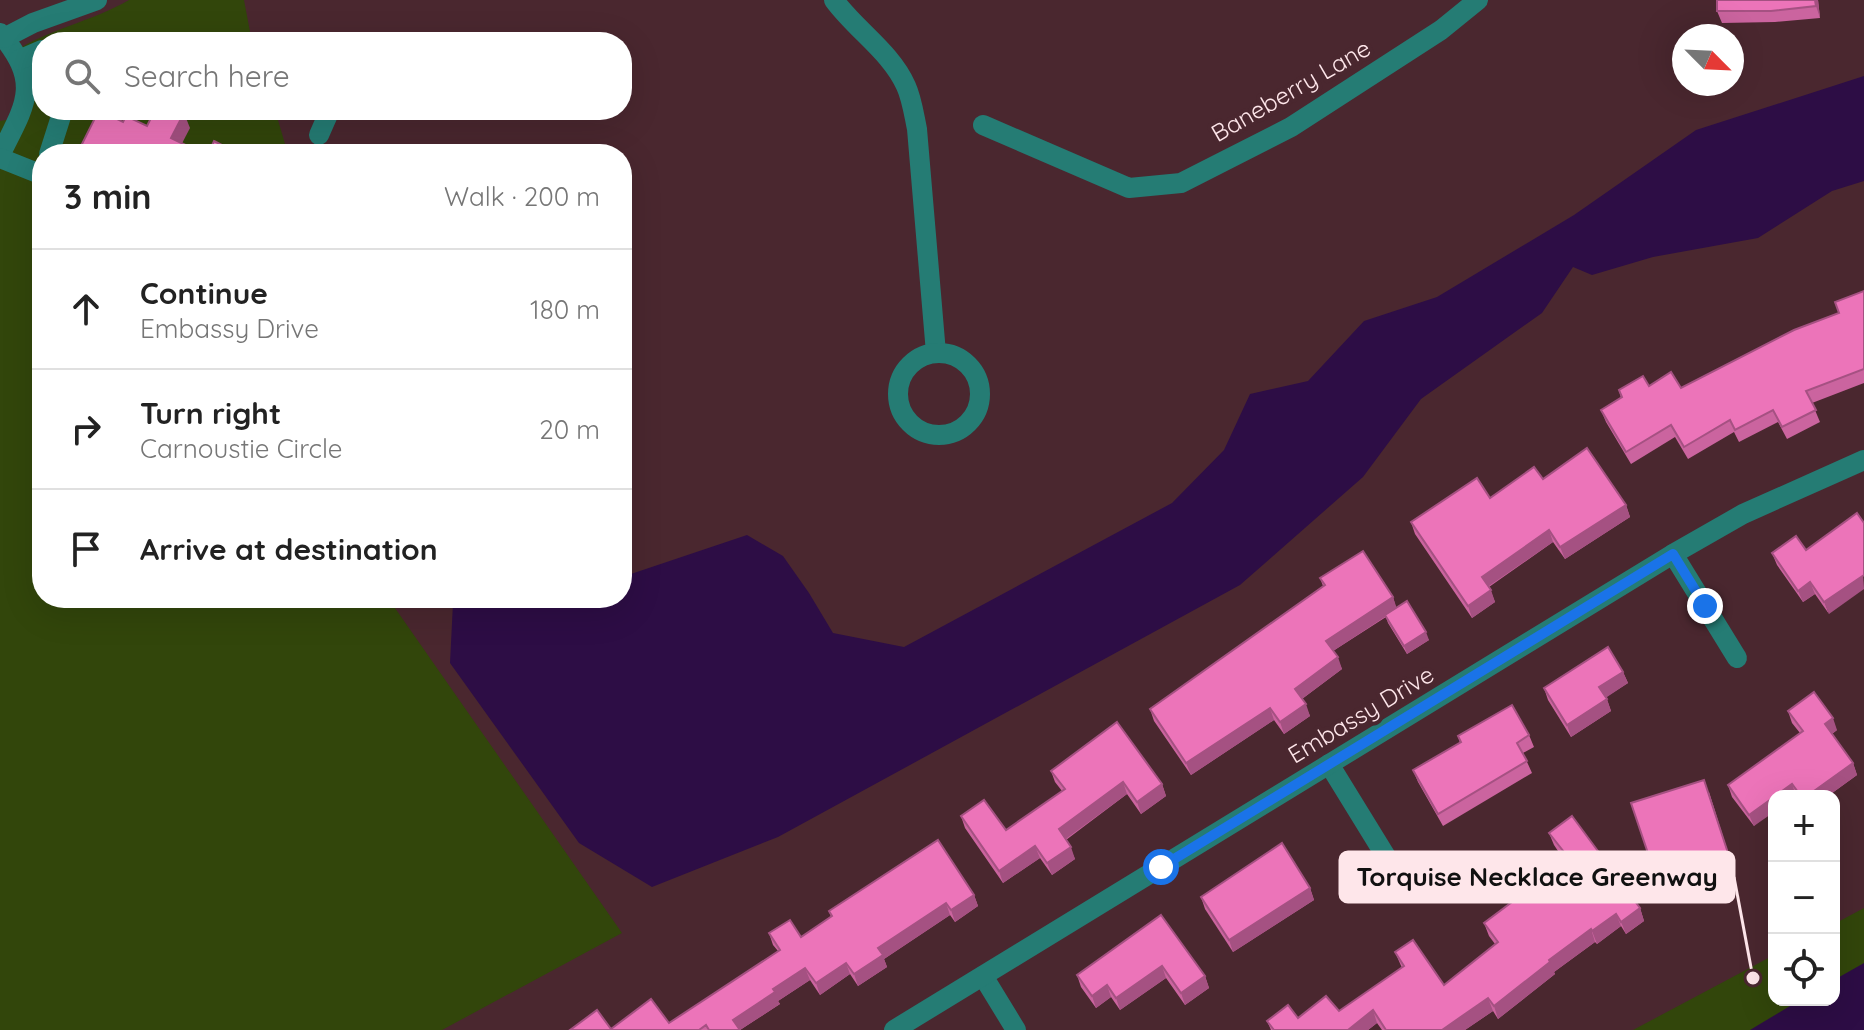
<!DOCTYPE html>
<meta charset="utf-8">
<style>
:root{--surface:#fff;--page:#f2f2f2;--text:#222;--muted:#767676;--line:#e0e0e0}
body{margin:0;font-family:Quicksand,sans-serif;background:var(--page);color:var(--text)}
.controls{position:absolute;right:24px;bottom:24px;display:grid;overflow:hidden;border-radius:16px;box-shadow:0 8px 32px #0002}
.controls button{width:72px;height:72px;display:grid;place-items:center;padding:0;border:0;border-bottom:2px solid var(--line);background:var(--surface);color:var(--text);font:40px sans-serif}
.compass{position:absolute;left:1672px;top:24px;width:72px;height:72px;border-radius:50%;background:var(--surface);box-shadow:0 8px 32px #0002;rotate:114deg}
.stop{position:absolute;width:24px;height:24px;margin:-18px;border:6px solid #1a73e8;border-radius:50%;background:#fff}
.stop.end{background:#1a73e8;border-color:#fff;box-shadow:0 2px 8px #0008}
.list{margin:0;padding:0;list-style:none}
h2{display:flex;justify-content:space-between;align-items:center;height:104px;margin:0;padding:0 32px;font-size:34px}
h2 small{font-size:26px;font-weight:400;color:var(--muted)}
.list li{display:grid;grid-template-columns:52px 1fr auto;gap:24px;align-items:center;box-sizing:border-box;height:120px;padding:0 32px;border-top:2px solid var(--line)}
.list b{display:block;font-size:30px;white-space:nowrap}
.list p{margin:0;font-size:26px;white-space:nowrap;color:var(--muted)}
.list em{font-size:26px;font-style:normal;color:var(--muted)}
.icon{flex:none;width:44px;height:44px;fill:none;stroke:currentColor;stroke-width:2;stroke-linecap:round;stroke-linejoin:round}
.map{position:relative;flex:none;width:1864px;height:1030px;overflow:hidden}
.search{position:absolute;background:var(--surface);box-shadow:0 8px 32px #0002;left:32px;top:32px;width:600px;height:88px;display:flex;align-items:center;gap:20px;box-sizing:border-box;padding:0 28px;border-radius:32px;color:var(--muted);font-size:30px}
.panel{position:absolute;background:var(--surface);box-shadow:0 8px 32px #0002;left:32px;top:144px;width:600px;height:464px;border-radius:32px}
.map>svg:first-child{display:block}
.green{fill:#32460b}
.water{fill:#2d0d45}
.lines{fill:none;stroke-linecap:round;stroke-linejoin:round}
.minor{stroke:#257c74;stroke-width:20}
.wall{fill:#cb649f}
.shaded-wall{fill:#a55182}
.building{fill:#ec74b9;stroke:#a55182;stroke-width:2}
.route{stroke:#1a73e8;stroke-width:10}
.labels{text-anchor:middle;stroke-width:8;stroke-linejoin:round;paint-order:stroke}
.street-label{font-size:24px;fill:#fee6ea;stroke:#4a272f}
.leader{fill:none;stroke:#fee6ea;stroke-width:3}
.callout-dot{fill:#fee6ea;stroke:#4a272f;stroke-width:3}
.callout{fill:#fee6ea;stroke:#fee6ea;stroke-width:3}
.callout-label{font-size:26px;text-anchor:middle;font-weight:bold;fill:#111}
</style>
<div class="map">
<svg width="1864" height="1030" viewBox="0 0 1864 1030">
<rect width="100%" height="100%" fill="#4a272f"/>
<!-- green -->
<g class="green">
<path d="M129 0H244L252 42H42V110H275L288 154H42V598H388L622 933 442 1030H0V121L12 119 20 101 12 53C48 29 91 22 129 0Z"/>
<polygon points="1864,908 1864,975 1834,996 1834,924"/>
<polygon points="1774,955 1774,1000 1828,1000 1785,1030 1633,1030"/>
</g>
<!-- water -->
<g class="water">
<polygon points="1864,76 1864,181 1832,191 1758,238 1653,257 1592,275 1573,267 1542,313 1421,399 1363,477 1240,585 778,837 652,887 579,843 450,663 453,603 465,598 622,598 622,577 747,535 783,556 809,593 833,633 904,647 1172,503 1224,450 1250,394 1308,381 1364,321 1437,297 1574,215 1696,130"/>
<polygon points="1864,963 1864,1030 1750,1030 1800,1000 1834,1000 1834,980"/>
</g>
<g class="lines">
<!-- minor -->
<g class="minor">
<path d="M834 0C856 30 891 52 906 86 912 99 914 115 917 129L936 353"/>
<path d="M0 33C42 83 26 104 0 155"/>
<polyline points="4,38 33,23 97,0"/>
<polyline points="19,60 42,50"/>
<polyline points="983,125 1129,188 1181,183 1291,127 1441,30 1478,0"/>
<polyline points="319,135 330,110"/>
<polyline points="49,154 63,110"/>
<polyline points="0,158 40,174 42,170"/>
<circle cx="939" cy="394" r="41"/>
<polyline points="1673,554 1737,658"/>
<polyline points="1329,764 1393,868"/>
<polyline points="983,976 1016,1030"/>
<polyline points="894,1030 1673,554 1743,514 1864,460"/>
</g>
</g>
<!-- wall -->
<g class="wall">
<polygon points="1717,0 1818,0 1820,18 1775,22 1722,23 1717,11"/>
<polygon points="1864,291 1864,383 1812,403 1820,422 1787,439 1778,422 1739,442 1734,432 1688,459 1675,437 1631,464 1606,422 1601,410 1621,398 1619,390 1649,386 1681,388 1839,313"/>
<polygon points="1543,479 1626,505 1630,517 1565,559 1553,542 1489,587 1495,602 1472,618 1415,534 1411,522 1490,498"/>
<polygon points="1806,550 1829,614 1815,594 1803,602 1777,565 1772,553"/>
<polygon points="1320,578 1393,597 1396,608 1429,640 1407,654 1388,623 1386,617 1333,651 1342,669 1302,699 1310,716 1284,734 1274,720 1191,775 1154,721 1150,709 1323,586"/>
<polygon points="1623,672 1628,683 1606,697 1611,711 1571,737 1548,700 1544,688"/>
<polygon points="1788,711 1837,730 1832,734 1853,763 1857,775 1828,796 1774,796 1754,826 1732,797 1728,785 1800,733 1792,723"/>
<polygon points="1529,735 1534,747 1523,753 1532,773 1443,826 1418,782 1413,770 1460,743 1458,736"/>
<polygon points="1051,771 1162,784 1166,796 1141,814 1127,794 1066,840 1075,859 1052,875 1040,858 1003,883 965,828 961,816 1006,830 1062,791 1055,782"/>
<polygon points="1709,792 1732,865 1660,889 1631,803"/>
<polygon points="1549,833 1640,908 1644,921 1626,934 1621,926 1597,944 1595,942 1554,972 1555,974 1498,1019 1493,1011 1465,1030 1382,1030 1377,1023 1368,1030 1271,1030 1267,1021 1298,1018 1339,1011 1402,968 1395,952 1444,985 1495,944 1489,936 1484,923 1530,888 1526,879 1560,854 1554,845"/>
<polygon points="1310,888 1314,900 1233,952 1205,909 1201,897"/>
<polygon points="974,895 978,906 955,922 950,915 884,959 887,967 858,986 850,974 820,995 810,980 778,1001 780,1004 740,1030 570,1030 611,1029 669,1023 778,951 773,945 769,933 801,937 831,917 829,911"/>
<polygon points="1161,915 1205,976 1209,988 1185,1005 1166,978 1120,1010 1111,997 1096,1008 1081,987 1077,975"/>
</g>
<!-- shaded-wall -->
<g class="shaded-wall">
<polygon points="1815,0 1818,0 1820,18 1816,6"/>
<polygon points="184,113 190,128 177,153 171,138"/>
<polygon points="1626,505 1630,517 1565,559 1560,547"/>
<polygon points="1549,530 1553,542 1486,588 1482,577"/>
<polygon points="1863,574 1864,589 1829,614 1824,602"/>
<polygon points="1810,582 1815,594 1803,602 1798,591"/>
<polygon points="1491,590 1495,602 1472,618 1468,606"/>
<polygon points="1393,597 1397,609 1330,653 1326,641"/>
<polygon points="1426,632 1429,640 1407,654 1404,646"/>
<polygon points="1338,657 1342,669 1299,701 1295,689"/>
<polygon points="1623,672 1628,683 1604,699 1599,687"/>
<polygon points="1607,699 1611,711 1571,737 1567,725"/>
<polygon points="1306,704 1310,716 1284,734 1280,722"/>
<polygon points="1270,708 1274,720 1191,775 1186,763"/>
<polygon points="1833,718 1837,730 1829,736 1825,724"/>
<polygon points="1853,763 1857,775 1828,796 1807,796"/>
<polygon points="1123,782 1127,794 1063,841 1059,829"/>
<polygon points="1162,784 1166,796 1141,814 1137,802"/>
<polygon points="1792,784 1796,796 1775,796"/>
<polygon points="1774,797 1774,812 1754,826 1749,815"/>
<polygon points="1035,846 1040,858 1003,883 999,871"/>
<polygon points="1071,847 1075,859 1052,875 1047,863"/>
<polygon points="1310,888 1314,900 1233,952 1229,940"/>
<polygon points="974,895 978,906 955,922 951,910"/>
<polygon points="946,903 950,915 884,959 887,967 858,986 854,974 878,948"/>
<polygon points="1640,908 1644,921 1626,934 1621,922"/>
<polygon points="1616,914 1621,926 1597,944 1592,931"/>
<polygon points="1591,929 1595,942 1554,972 1555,974 1498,1019 1494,1006 1549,960"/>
<polygon points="846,963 850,974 820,995 816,983"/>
<polygon points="1162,966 1166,978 1120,1010 1116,998"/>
<polygon points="805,968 810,980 778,1001 780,1004 740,1030 733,1020 773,989"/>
<polygon points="1205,976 1209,988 1185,1005 1181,993"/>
<polygon points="1107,985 1111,997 1096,1008 1092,996"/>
<polygon points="1488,998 1493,1011 1465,1030 1442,1030"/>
<polygon points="1373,1010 1377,1023 1368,1030 1348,1030"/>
</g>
<!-- building -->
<g class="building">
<polygon points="1717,0 1815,0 1816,6 1771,11 1717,11"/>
<polygon points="99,110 123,122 126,116 147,126 155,110 178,110 184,113 171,138 204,154 77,154"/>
<polygon points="214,141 239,154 208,154"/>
<polygon points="1864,291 1864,369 1806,391 1816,410 1782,427 1773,410 1735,430 1730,420 1684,447 1671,425 1626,452 1601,410 1622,397 1619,390 1643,376 1649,386 1671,372 1681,388 1794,330 1839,313 1835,302"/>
<polygon points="1587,448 1626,505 1560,547 1549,530 1482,577 1491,590 1468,606 1411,522 1477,478 1490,498 1534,467 1543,479"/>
<polygon points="1857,513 1864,523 1864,575 1824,602 1810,582 1798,591 1772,553 1796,536 1806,550"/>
<polygon points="1363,551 1393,597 1326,641 1338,657 1295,689 1306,704 1280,722 1270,708 1186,763 1150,709 1325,585 1320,578"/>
<polygon points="1407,601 1426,632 1404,646 1385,615"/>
<polygon points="1608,647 1623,672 1599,687 1607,699 1567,725 1544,688"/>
<polygon points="1814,692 1833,718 1825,724 1853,763 1807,796 1801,796 1792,784 1749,815 1728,785 1803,731 1788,711"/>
<polygon points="1512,705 1529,735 1517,743 1527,761 1438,814 1413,770 1461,742 1458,736"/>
<polygon points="1117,722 1162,784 1137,802 1123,782 1059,829 1071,847 1047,863 1035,846 999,871 961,816 984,800 1006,830 1065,789 1051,771"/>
<polygon points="1704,780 1728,853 1656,877 1631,803"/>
<polygon points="1572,816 1640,908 1621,922 1616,914 1592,931 1591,929 1549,960 1550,962 1494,1006 1488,998 1442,1030 1386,1030 1373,1010 1348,1030 1274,1030 1267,1021 1288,1005 1298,1018 1326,996 1339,1011 1404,966 1395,952 1413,940 1444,985 1498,942 1484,923 1532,887 1526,879 1564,852 1549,833"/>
<polygon points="938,840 974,895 951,910 946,903 878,948 883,955 854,974 846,963 816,983 805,968 773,989 775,992 733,1020 740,1030 709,1030 706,1025 699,1030 570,1030 597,1010 611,1029 651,999 669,1023 780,950 769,933 790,920 801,937 832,916 829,911"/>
<polygon points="1282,843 1310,888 1229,940 1201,897"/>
<polygon points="1161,915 1205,976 1181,993 1162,966 1116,998 1107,985 1092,996 1077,975"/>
</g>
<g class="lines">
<!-- route -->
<polyline class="route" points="1161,867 1673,554 1705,606"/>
</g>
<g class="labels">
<!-- street labels -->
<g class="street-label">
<text transform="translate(1291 91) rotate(-30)" y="8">Baneberry Lane</text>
<text transform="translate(1361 715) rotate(-31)" y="8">Embassy Drive</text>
</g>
</g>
<!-- callouts -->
<path class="leader" d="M1753 978L1734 877"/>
<circle class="callout-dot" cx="1753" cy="978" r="8"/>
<rect class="callout" x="1340" y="852" width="394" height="50" rx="8"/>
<g class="callout-label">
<text x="1537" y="886">Torquise Necklace Greenway</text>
</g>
</svg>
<div class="controls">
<button>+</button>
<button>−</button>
<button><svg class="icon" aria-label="locate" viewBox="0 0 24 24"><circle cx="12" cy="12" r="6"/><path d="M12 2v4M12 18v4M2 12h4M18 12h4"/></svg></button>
</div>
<svg class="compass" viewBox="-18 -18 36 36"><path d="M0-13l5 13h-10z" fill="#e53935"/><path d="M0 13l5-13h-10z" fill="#767676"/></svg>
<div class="stop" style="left:1161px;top:867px"></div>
<div class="stop end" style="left:1705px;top:606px"></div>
<div class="search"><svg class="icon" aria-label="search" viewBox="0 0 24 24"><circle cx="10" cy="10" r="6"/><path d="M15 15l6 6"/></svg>Search here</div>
<section class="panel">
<h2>3 min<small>Walk · 200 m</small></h2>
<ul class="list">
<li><svg class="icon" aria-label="ahead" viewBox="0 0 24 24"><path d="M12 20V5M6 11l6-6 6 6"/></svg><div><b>Continue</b><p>Embassy Drive</p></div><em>180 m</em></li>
<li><svg class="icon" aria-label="right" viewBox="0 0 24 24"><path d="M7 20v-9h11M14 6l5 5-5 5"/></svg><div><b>Turn right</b><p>Carnoustie Circle</p></div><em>20 m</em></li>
<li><svg class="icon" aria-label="arrive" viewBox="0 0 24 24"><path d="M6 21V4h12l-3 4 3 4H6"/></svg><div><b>Arrive at destination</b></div></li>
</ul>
</section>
</div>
